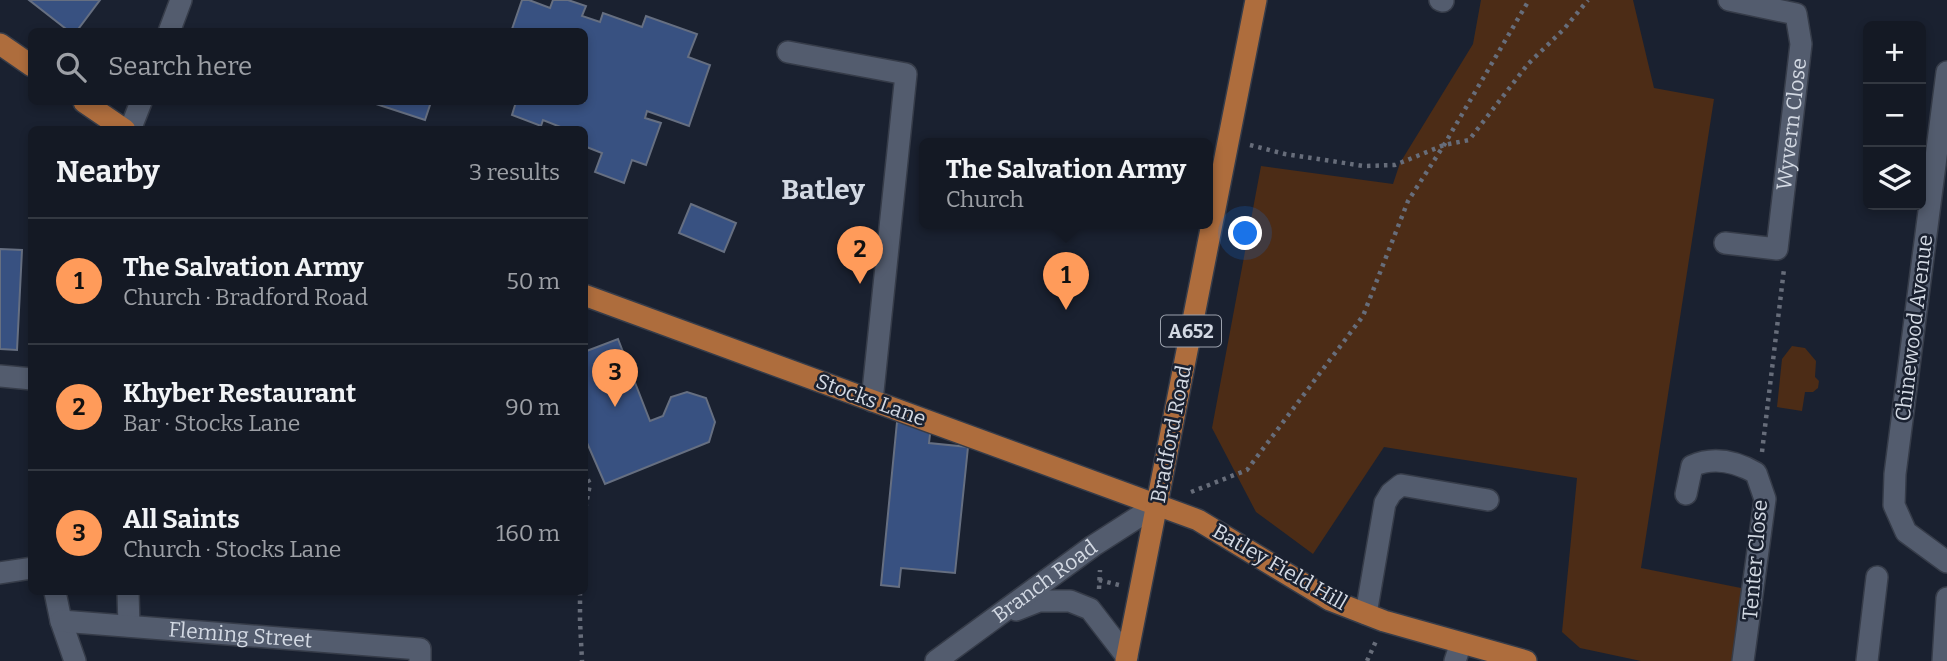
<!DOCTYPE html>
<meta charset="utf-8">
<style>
:root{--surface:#141924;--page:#1d222c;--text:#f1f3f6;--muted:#9da0a6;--line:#333841;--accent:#ff9b5a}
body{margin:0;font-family:Bitter,serif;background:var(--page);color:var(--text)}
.controls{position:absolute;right:21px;top:21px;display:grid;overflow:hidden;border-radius:10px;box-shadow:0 4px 10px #0003}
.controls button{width:63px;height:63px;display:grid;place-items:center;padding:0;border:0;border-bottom:2px solid var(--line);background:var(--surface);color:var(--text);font:35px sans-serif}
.you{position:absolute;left:1246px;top:234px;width:24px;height:24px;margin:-18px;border:5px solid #fff;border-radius:50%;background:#1a73e8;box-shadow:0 0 0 10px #1a73e833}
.badge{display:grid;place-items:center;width:46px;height:46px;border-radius:50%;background:var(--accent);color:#111;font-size:23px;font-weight:700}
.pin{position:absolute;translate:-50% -58px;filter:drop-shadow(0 2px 4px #0008)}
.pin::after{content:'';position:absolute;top:37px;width:24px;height:21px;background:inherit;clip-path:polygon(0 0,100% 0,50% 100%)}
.popup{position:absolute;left:919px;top:138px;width:294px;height:91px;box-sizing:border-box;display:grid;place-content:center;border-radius:10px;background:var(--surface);filter:drop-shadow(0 2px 5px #0005);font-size:23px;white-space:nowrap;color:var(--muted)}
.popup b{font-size:26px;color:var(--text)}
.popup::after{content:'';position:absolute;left:50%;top:100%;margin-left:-14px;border:14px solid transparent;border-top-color:var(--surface)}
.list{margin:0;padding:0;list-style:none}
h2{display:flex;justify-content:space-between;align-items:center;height:91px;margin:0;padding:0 28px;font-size:30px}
h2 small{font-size:23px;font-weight:400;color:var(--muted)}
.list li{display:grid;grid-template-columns:46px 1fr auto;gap:21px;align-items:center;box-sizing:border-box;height:126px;padding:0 28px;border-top:2px solid var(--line)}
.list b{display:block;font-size:26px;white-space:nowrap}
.list p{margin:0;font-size:23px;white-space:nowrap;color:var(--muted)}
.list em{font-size:23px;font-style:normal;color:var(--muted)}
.icon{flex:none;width:38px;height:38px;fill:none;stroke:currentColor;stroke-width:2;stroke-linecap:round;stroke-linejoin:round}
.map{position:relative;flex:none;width:1947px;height:661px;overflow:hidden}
.search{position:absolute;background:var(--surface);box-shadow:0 4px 10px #0003;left:28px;top:28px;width:560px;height:77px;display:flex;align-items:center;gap:18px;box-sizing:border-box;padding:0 24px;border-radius:10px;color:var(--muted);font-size:26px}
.panel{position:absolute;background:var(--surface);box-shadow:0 4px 10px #0003;left:28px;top:126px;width:560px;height:469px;border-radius:10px}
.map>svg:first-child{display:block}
.green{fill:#4c2c16}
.building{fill:#385181;stroke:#666f81;stroke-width:2}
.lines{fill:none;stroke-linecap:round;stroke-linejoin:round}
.minor-casing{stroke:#363c49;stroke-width:24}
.major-casing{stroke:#363c49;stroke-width:24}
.path{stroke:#676d7a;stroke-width:4.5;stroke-dasharray:3.5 5;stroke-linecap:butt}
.minor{stroke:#535c6e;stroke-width:21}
.major{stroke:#ae6d3d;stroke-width:21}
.labels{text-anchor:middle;stroke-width:5;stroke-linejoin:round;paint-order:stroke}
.shield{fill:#1a2130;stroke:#9ca2ad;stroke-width:2}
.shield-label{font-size:19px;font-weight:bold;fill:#d3d9e3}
.street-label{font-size:21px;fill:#d3d9e3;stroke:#1a2130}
.district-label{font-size:28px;font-weight:bold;fill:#d3d9e3;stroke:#1a2130}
</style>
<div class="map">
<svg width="1947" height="661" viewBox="0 0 1947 661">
<rect width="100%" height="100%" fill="#1a2130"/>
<!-- green -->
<g class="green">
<polygon points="1481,0 1633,0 1654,88 1714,99 1641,568 1746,589 1734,661 1641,661 1580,648 1562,632 1577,478 1384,447 1313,554 1256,512 1212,428 1261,166 1393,184 1400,163 1473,44"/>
<polygon points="1792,346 1805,348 1816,361 1815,377 1819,381 1818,388 1813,392 1805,392 1802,411 1777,407 1782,359"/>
</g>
<!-- building -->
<g class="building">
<polygon points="29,0 100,0 76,32 70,32"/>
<polygon points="522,0 529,0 550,8 553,0 568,0 586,6 582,16 600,22 603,13 642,27 646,16 697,34 688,57 710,65 689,126 647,111 645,118 661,123 646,165 632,160 624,183 595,172 602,153 584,146 584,130 568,130 543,120 541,126 512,115 516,102 584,102 584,32 511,32"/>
<polygon points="370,102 431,102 425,120"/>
<polygon points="691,204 736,223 724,252 679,233"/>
<polygon points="0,249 22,250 17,350 0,349"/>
<polygon points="618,339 650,421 663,416 671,397 687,392 706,398 715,422 709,442 605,484 584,436 584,352"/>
<polygon points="897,422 931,426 929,443 968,447 955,573 901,568 899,587 881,585"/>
</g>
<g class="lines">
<!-- minor casing -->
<g class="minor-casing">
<g id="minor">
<polyline points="1440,0 1443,1"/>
<polyline points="169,32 181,0"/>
<polyline points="788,52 906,74 872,401"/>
<polyline points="1947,72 1895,474 1894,505 1906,532 1947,562"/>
<polyline points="130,130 141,102"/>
<path id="s1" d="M1725 243 1777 249 1801 44 1796 14 1729 0"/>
<polyline points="0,376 32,379"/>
<path d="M1686 494 1692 466C1714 456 1735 461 1756 473L1765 499 1743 661"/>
<polyline points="0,573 32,568"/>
<polyline points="55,592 61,621 75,661"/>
<polyline points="128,592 129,626"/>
<polyline points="1016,610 1039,601 1070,601 1090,609 1127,657"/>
<polyline points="1366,614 1385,503 1391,493 1401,485 1488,500"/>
<path id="s2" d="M61 621 420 649V661"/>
<path id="s3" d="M936 661 1093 546 1157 505"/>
<polyline points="1455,661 1461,643"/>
<polyline points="1867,661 1877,577"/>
<polyline points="1943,661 1947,598"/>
</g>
</g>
<!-- major casing -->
<g class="major-casing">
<g id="major">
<polyline points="0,44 32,66"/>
<polyline points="84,102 125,130"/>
<polyline points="584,295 1198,520 1330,600 1384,621 1526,661"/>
<polyline points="1126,661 1256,0"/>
</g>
</g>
<!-- path -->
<g class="path">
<polyline points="1250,145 1285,154 1364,166 1395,165 1444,145 1469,140 1528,64 1564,29 1588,0"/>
<polyline points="1762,452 1784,269"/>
<polyline points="584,472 590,484 584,515"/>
<polyline points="1191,492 1247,470 1363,316 1408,201 1444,145 1529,0"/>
<polyline points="1099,580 1119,585"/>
<polyline points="1099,589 1100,570"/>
<polyline points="580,592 580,621 582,661"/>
<polyline points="1367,661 1376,641"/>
</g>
<!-- minor -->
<use href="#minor" class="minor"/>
<!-- major -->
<use href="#major" class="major"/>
</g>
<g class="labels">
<!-- shield labels -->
<rect class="shield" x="1161" y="315.5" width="60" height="31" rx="5"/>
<g class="shield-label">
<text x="1191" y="338">A652</text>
</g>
<!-- street labels -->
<g class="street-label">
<text dy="7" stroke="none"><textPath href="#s1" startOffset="178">Wyvern Close</textPath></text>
<text transform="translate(1914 328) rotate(-83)" y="7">Chinewood Avenue</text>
<text transform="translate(871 400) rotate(20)" y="7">Stocks Lane</text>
<text transform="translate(1171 434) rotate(-79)" y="7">Bradford Road</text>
<text transform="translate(1755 560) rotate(-85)" y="7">Tenter Close</text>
<text transform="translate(1280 567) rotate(30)" y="7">Batley Field Hill</text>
<text dy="7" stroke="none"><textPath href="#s3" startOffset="135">Branch Road</textPath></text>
<text dy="7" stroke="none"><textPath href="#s2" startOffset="180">Fleming Street</textPath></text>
</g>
<!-- district labels -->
<g class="district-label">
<text x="823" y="199">Batley</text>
</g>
</g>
</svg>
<div class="controls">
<button>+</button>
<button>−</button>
<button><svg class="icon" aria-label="layers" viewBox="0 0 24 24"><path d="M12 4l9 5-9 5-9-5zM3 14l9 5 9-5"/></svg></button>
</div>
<div class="you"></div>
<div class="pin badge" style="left:1066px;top:310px">1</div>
<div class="popup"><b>The Salvation Army</b>Church</div>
<div class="pin badge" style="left:860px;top:284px">2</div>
<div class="pin badge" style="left:615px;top:407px">3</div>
<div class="search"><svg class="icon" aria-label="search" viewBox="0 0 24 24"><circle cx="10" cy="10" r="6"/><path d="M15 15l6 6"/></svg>Search here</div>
<section class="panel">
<h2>Nearby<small>3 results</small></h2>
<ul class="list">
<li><span class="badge">1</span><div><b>The Salvation Army</b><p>Church · Bradford Road</p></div><em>50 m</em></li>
<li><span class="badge">2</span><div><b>Khyber Restaurant</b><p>Bar · Stocks Lane</p></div><em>90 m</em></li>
<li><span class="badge">3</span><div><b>All Saints</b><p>Church · Stocks Lane</p></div><em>160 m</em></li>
</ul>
</section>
</div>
